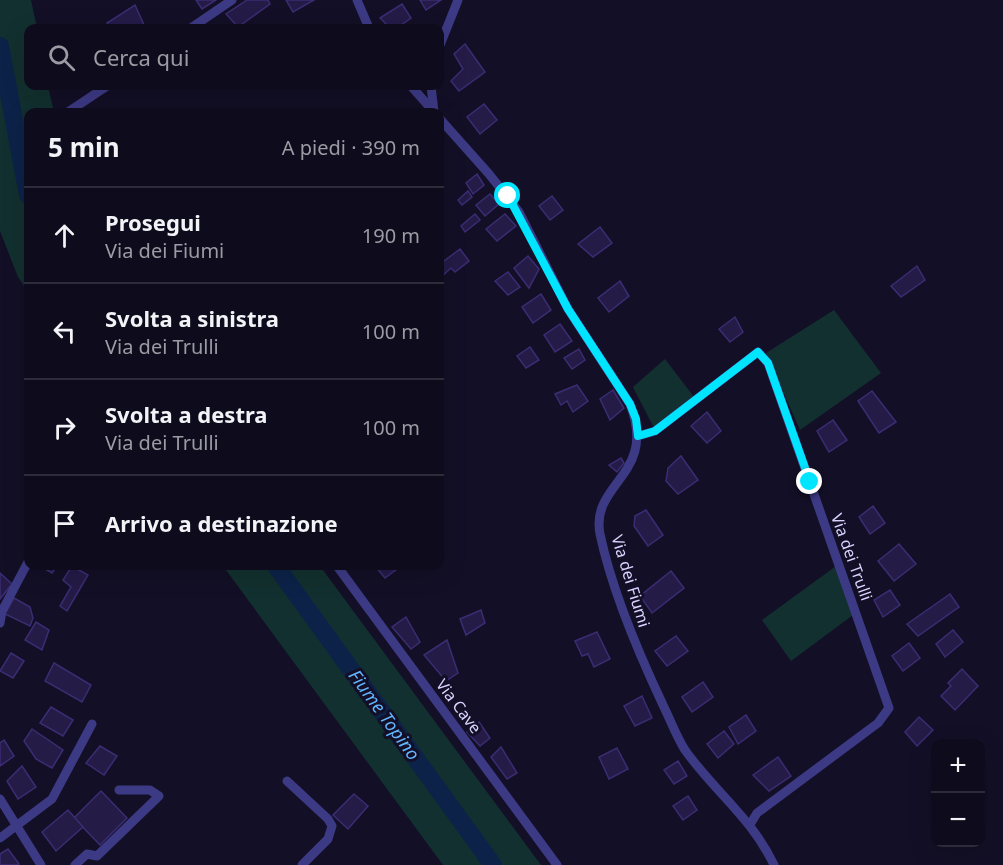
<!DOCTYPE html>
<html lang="it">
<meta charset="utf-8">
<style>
:root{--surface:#0e0b1c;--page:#171425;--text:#f1f3f6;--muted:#9b9ba3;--line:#2e2b3b}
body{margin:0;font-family:"Noto Sans",sans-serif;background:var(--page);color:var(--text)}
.controls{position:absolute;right:18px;bottom:18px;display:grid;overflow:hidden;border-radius:12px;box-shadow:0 6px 24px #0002}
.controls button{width:54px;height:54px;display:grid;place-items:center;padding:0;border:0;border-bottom:2px solid var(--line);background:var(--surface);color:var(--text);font:30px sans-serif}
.stop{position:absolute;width:18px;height:18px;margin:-14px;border:4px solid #00e5ff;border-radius:50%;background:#fff}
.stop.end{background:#00e5ff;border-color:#fff;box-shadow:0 2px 6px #0008}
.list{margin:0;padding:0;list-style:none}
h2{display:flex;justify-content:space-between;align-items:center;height:78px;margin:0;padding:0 24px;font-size:26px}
h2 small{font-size:20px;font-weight:400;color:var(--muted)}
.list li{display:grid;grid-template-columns:39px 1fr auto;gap:18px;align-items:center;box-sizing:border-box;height:96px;padding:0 24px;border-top:2px solid var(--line)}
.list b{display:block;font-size:22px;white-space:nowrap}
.list p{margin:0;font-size:20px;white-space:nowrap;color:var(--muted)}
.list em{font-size:20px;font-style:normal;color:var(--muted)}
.icon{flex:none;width:33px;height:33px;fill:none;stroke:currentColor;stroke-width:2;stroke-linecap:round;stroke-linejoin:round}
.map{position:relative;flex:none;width:1003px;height:865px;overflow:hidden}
.search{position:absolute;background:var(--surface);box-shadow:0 6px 24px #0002;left:24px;top:24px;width:420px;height:66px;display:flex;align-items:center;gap:15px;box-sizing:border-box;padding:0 21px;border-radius:12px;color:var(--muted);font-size:22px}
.panel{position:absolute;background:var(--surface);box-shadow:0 6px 24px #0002;left:24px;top:108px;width:420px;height:462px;border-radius:12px}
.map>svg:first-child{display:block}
.green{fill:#12302f}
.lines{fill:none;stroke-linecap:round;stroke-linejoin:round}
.river{stroke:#0c2248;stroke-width:18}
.building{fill:#241b47;stroke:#3b2d73;stroke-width:1.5}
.minor{stroke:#3d3a85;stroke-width:9}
.route{stroke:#00e5ff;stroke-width:8}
.labels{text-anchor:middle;stroke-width:6;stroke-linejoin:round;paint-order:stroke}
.street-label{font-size:16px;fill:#d9d4ff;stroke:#130f26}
.water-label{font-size:18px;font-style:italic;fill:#62b6ff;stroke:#130f26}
</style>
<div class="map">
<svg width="1003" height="865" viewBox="0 0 1003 865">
<rect width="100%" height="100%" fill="#130f26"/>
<!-- green -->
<g class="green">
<polygon points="0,0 31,0 37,28 28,28 28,86 48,86 54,112 28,112 28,292 18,277 0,231"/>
<polygon points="834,310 881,373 800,430 766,353"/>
<polygon points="665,359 694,397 654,428 633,387"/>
<polygon points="223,566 320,566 541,865 443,865"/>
<polygon points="836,566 853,615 791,661 762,620"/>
</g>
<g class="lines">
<!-- river -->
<g class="river">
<polyline points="0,46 28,195"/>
<polyline points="276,566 493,865"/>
</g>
</g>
<!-- building -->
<g class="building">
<polygon points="196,0 216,0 202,9"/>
<polygon points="247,0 268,0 270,4 238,27 226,14"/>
<polygon points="286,0 314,0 293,12"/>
<polygon points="420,0 441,0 426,10"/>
<polygon points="402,4 411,18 397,28 390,28 380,18"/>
<polygon points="135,5 145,27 110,28 107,23"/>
<polygon points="465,44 485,72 459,91 451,81 463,69 454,54"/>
<polygon points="484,104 497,120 480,134 467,117"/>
<polygon points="477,174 484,185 473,194 466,183"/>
<polygon points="468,191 472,197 462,205 458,200"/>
<polygon points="490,194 499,204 485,216 476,205"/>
<polygon points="552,196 563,210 550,220 539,206"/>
<polygon points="475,214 480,220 465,232 461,226"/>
<polygon points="505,214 516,226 497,241 486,229"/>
<polygon points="600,227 612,243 593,257 578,244"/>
<polygon points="460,249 469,261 455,272 451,268 440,278 440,264"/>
<polygon points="528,256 539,269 529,288 514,268"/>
<polygon points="917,266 925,280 901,297 891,286"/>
<polygon points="508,272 520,287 508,295 495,281"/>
<polygon points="620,281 629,296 609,312 598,298"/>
<polygon points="541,294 551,310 533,323 522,307"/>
<polygon points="735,317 743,332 730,342 719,329"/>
<polygon points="560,324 572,341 555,352 544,335"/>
<polygon points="530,347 539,360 526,368 517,356"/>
<polygon points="579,349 585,360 572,369 564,358"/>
<polygon points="577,385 588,401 573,412 567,401 561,405 555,394"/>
<polygon points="613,390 624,408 610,420 600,399"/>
<polygon points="872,391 896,422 879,433 858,401"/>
<polygon points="707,412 721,431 707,443 691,426"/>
<polygon points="833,420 847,440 829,452 817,431"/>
<polygon points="681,456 698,480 678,494 666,481 668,468"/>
<polygon points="621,458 624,463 617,472 609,465"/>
<polygon points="873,506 885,523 870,534 859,517"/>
<polygon points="646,510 663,535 648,546 634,526 635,516"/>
<polygon points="899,544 916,564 894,581 878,561"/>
<polygon points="40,566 57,566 52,573"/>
<polygon points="72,566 88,575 67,611 60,606 71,587 63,580"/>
<polygon points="375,566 401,566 385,578"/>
<polygon points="671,571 684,588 652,613 640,596"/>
<polygon points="0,573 12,584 0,599"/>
<polygon points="890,590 900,605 883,617 874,600"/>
<polygon points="950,594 959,607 918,636 907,624"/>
<polygon points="14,598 30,607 33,618 30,626 5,614"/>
<polygon points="481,610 485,623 466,635 460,619"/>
<polygon points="406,617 420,642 411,649 392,627"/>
<polygon points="36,622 49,630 42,650 25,640"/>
<polygon points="953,630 963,642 945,657 936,644"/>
<polygon points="597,632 610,659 594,667 588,654 582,656 575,641"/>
<polygon points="676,636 688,651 667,666 655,651"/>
<polygon points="447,640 458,673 446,681 424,655"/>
<polygon points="909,643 920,658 903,671 892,656"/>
<polygon points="11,653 24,661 13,678 0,671"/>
<polygon points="54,663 91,685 82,702 45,681"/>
<polygon points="962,669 978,686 955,710 941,696 951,686 948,683"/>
<polygon points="703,682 713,697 692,712 682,697"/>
<polygon points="642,696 652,718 635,726 624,706"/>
<polygon points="51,707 73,720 63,736 40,723"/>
<polygon points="746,715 756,731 738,744 729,727"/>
<polygon points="919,717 933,730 917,746 905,732"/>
<polygon points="479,722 490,738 480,746 467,732"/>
<polygon points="32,729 63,750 52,768 36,759 24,741"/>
<polygon points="724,731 734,744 718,758 707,744"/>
<polygon points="4,740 14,756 0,766 0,743"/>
<polygon points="100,746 117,756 104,775 86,763"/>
<polygon points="501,747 517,773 507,779 491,757"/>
<polygon points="617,748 628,769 609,779 599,757"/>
<polygon points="778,757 791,776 769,791 753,775"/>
<polygon points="678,761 687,776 674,784 664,770"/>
<polygon points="22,766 36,787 18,799 7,781"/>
<polygon points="101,791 127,818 100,845 74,818"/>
<polygon points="354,794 368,806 348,829 333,815"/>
<polygon points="688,796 697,810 683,820 673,806"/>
<polygon points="68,810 83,827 56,851 42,832"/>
<polygon points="8,849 19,864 17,865 0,865 0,854"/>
</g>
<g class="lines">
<!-- minor -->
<g class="minor">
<polyline points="357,0 369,28"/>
<polyline points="191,28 232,0"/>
<polyline points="440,45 458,0"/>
<polyline points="411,86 434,112"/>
<polyline points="431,86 434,112"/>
<polyline points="68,112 107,86"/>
<path d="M440 119 489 174 519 212 568 309 630 404C658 476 590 482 600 534 612 591 638 652 663 705 670 719 676 736 685 750 714 791 752 818 774 865"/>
<polyline points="638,436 655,431 758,352 768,363 889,708 878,723 757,813 751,823"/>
<polyline points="337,566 557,865"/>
<polyline points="0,623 2,611 28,562"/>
<polyline points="287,781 328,819 332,826 328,839 302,865"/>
<polyline points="0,799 41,865"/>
<polyline points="0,838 52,799 92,724"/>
<polyline points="75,865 87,854 97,856 159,796 150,790 119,790"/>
</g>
</g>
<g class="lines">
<!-- route -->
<polyline class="route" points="508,196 568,309 630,404 636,419 638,436 655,431 758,352 768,363 810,482"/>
</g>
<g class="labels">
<!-- street labels -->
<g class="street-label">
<text transform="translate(852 557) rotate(70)" y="6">Via dei Trulli</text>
<text transform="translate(631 581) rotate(73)" y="6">Via dei Fiumi</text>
<text transform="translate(459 706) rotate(53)" y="6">Via Cave</text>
</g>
<!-- water labels -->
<g class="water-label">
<text transform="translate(384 715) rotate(54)" y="6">Fiume Topino</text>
</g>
</g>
</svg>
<div class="controls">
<button>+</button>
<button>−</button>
</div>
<div class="stop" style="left:508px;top:196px"></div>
<div class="stop end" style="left:810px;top:482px"></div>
<div class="search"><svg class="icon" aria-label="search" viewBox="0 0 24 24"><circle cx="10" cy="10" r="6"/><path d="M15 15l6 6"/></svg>Cerca qui</div>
<section class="panel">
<h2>5 min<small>A piedi · 390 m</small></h2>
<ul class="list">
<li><svg class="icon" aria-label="ahead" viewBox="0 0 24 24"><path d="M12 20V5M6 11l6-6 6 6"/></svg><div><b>Prosegui</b><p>Via dei Fiumi</p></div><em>190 m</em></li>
<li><svg class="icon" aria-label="left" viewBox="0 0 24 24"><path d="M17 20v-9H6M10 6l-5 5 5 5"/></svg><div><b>Svolta a sinistra</b><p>Via dei Trulli</p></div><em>100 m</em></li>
<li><svg class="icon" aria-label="right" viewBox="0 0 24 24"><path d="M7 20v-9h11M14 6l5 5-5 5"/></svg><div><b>Svolta a destra</b><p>Via dei Trulli</p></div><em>100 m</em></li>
<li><svg class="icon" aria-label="arrive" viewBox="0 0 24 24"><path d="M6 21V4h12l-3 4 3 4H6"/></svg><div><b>Arrivo a destinazione</b></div></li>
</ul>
</section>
</div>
